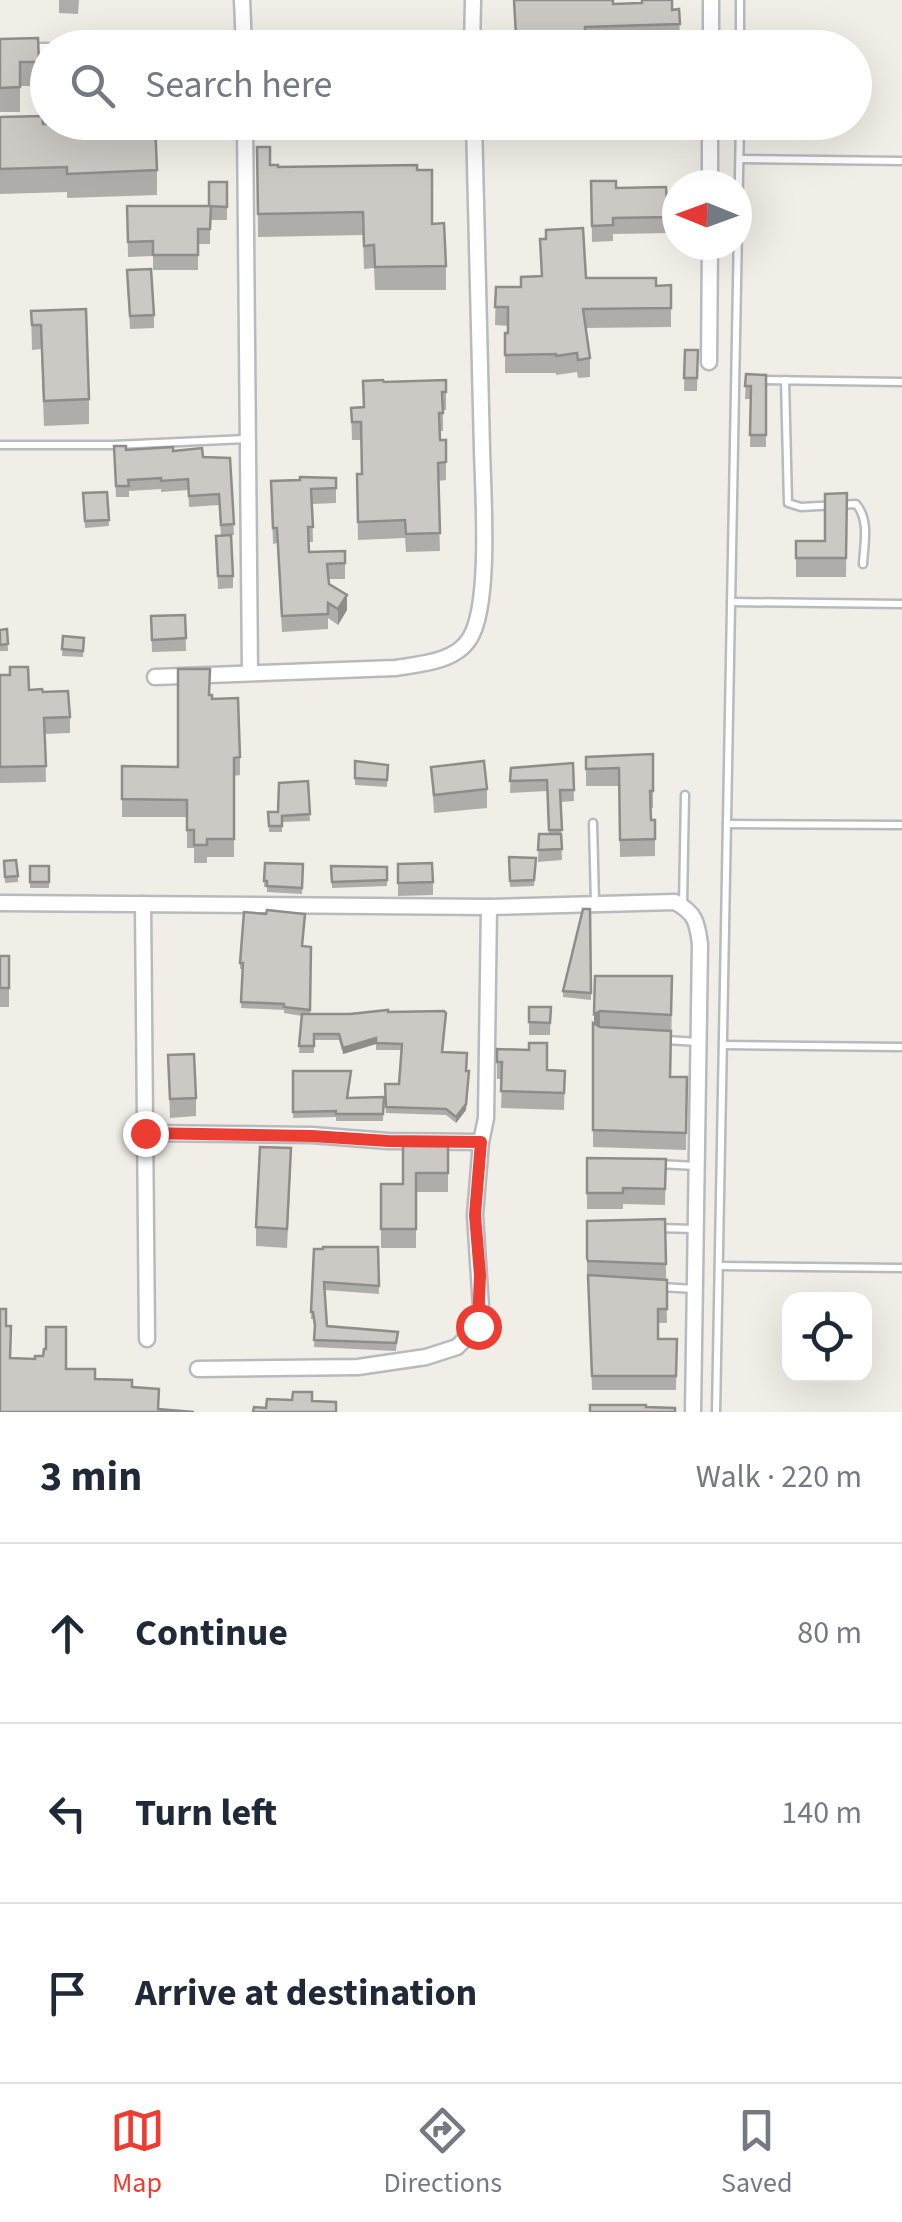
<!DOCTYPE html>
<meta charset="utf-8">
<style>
:root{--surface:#fff;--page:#f6f6f7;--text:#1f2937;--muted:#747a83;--line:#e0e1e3;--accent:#ec3d32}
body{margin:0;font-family:"Source Sans 3",sans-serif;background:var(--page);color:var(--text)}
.controls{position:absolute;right:30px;bottom:30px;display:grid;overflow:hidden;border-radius:20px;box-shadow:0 10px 40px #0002}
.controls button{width:90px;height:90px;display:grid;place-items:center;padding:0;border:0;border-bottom:2px solid var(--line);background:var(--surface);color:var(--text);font:50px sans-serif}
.compass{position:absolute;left:662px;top:170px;width:90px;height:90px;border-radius:50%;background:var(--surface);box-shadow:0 10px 40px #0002;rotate:271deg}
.stop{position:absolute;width:30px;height:30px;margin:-22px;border:8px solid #ec3d32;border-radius:50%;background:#fff}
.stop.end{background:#ec3d32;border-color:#fff;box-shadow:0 2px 10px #0008}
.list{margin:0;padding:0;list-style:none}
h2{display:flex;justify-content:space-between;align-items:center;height:130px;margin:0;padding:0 40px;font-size:42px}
h2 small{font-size:32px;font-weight:400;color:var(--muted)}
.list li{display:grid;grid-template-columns:65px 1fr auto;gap:30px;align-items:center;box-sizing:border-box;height:180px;padding:0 40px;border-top:2px solid var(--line)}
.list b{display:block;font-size:38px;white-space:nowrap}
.list em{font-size:32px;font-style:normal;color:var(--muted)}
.icon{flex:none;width:55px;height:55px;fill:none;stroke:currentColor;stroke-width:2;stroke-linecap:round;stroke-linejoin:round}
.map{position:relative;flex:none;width:902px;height:1412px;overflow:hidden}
.search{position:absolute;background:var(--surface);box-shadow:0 10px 40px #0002;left:30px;right:30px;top:30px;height:110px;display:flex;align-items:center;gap:25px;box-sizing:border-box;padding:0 35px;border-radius:55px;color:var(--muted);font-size:38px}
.sheet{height:670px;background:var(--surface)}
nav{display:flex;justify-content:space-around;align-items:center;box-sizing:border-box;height:140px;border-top:2px solid var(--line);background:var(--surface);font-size:28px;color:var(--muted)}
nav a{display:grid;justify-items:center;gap:5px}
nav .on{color:var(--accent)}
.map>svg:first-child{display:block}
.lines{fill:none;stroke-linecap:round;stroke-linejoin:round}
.service-casing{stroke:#b7babe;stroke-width:11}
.minor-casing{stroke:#b7babe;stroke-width:19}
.service{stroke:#fff;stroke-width:6}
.minor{stroke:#fff;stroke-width:14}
.wall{fill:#afada9}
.shaded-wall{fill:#8f8d89}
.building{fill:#ccc9c4;stroke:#8f8d89;stroke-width:2.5}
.route{stroke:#ec3d32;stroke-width:12}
</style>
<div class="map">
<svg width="902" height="1412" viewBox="0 0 902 1412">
<rect width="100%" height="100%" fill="#f1eee7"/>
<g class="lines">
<!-- service casing -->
<g class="service-casing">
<g id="service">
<polyline points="740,48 740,0"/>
<polyline points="740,159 902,161"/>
<polyline points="762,380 902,382"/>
<path d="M785 380 788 503 801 507 856 504C870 520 864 544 863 564"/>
<polyline points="0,445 114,445 246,439"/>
<polyline points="731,602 902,604"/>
<polyline points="593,823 595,903"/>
<polyline points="727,824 902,825"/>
<polyline points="683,905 685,795"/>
<polyline points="666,1040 698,1042"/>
<polyline points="723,1045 902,1047"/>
<polyline points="658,1164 696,1166"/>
<polyline points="657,1228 695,1229"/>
<polyline points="719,1266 902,1268"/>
<polyline points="661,1287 694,1289"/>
<polyline points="716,1412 740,122"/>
</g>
</g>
<!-- minor casing -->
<g class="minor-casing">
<g id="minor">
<polyline points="242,0 244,48"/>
<polyline points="472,48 473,0"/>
<polyline points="711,48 711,0"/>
<polyline points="0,51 48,51"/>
<polyline points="245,122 250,673"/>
<polyline points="710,185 710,122"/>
<polyline points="709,362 710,245"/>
<path d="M155 677 395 668C420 664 456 662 470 638 491 604 483 493 482 450 480 341 476 232 474 122"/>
<path d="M0 903 489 907 675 902C695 913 697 921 700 944L693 1412"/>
<polyline points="143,904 147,1339"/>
<polyline points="145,1133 312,1135 388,1141 481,1142 486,1118 489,907"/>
<polyline points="198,1369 358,1367 426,1357 457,1347 478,1326 481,1308 475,1215 481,1142"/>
</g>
</g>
<!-- service -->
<use href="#service" class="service"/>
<!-- minor -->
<use href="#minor" class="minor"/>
</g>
<!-- wall -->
<g class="wall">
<polygon points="59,0 79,0 78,14 59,13"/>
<polygon points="514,0 613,4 679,9 680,41 585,43 585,48 516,48"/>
<polygon points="38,38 39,86 20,86 20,112 0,112 0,39"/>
<polygon points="0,117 43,124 157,170 157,195 67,198 67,192 0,194"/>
<polygon points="283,122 426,122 426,132 284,137"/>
<polygon points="257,147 270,165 278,167 417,170 446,266 446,290 375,290 374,268 364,269 363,235 258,237"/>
<polygon points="591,181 671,204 671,233 613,234 613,241 592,242"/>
<polygon points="227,182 227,220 210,220 210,244 198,244 198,270 153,270 153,256 128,257 127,206 209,206"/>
<polygon points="540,239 586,278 656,286 671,285 671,327 586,328 590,358 590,377 578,378 577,372 556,375 556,373 505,373 505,333 508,333 508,326 495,325 496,287 521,287 541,276"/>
<polygon points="127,283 154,315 154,328 130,329"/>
<polygon points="31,311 89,399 89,424 44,426 41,349 32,350"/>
<polygon points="685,350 698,350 697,391 684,391"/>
<polygon points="746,374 766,375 766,447 750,447 751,399 745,399"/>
<polygon points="446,380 446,410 443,410 443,431 439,431 440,440 446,462 446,480 438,481 440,551 406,552 405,538 358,540 357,474 362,474 361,440 352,440 351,408 363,407 363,381 384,382"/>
<polygon points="114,446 126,450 173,451 203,457 230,458 234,535 221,536 219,505 189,507 188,490 161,492 161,489 129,491 129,497 116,497"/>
<polygon points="336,478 336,503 312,504 313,542 309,542 309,552 345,551 345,579 328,579 329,584 347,610 338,625 328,618 328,629 282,632 277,543 273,544 271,481"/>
<polygon points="107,492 109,526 85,528 83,493"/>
<polygon points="847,493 846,577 796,577 796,541 825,541"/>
<polygon points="216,536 233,576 233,588 218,589"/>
<polygon points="185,615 186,651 152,652 151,616"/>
<polygon points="7,629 8,651 0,651 0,630"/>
<polygon points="63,636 84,638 83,657 62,656"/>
<polygon points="0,675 29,690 43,692 70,717 70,733 45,734 46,782 0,783"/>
<polygon points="210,695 240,757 240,775 234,776 234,857 207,857 207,863 194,863 194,848 187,848 187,817 122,817 122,766 178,767"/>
<polygon points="653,754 653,808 651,808 651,820 655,820 655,856 620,857 619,786 586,786 586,757"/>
<polygon points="355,761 388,765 387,787 355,785"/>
<polygon points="573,763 574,801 560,802 562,860 538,862 539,834 549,834 547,791 510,793 511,768"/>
<polygon points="431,767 487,789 487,808 434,813"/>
<polygon points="308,781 310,821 282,822 282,832 269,832 268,812 278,812"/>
<polygon points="509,857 536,858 534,886 510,887"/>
<polygon points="4,861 18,876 18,882 5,883"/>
<polygon points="265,863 303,864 302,894 267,892 267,887 264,887"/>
<polygon points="398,864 433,882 433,895 398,896"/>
<rect x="30" y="866" width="19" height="22"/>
<polygon points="331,866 387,867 387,886 332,888"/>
<polygon points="590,909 591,1000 563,997 563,991"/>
<polygon points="302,946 311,947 310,1014 388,1012 442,1052 466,1110 456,1123 446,1115 386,1113 385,1084 399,1084 402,1050 376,1050 376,1044 343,1054 339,1040 314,1040 314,1053 299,1053 302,1016 284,1013 284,1010 241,1008 243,969 240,969 240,963"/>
<rect x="0" y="956" width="9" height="51"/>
<polygon points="595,976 672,976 671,1077 687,1077 686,1150 593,1147 593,1023 594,1024"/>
<polygon points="529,1007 551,1007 550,1035 529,1035"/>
<polygon points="497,1049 547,1070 565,1071 564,1110 501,1108 502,1079 497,1079"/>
<polygon points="168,1055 196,1098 196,1116 170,1118"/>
<polygon points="293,1071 351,1077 348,1098 384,1097 383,1121 336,1121 336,1117 293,1118"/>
<polygon points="448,1141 448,1192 416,1192 416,1248 381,1248 381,1184 403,1184"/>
<polygon points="587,1158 666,1159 665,1205 623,1204 623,1209 587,1209"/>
<polygon points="291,1167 287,1248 256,1246 256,1227"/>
<polygon points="665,1219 667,1323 658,1323 658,1339 677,1339 676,1390 592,1390 588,1277 587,1275 587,1221"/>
<polygon points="378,1247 379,1294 325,1290 327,1326 398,1332 396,1351 314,1347 315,1330 313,1319 311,1319 314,1249"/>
</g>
<!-- shaded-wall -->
<g class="shaded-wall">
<polygon points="347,595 347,610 338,625 338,609"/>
<polygon points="600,1011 600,1030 594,1033 594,1014"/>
<polygon points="376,1038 376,1044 343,1054 343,1048"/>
<polygon points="469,1078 466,1110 456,1123 456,1117"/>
</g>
<!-- building -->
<g class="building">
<polygon points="514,0 613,0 613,4 642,3 642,0 672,0 672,10 679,9 680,24 585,27 585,35 516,36"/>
<polygon points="38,38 39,62 20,62 20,87 0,88 0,39"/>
<polygon points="42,116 43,124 155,122 157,170 67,174 67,167 0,169 0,117"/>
<polygon points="257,147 270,147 270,165 278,165 278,167 417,165 417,170 432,170 432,224 444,223 446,266 375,267 374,245 364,246 363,212 258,214"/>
<polygon points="591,181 616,181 616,188 666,187 667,202 671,204 671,217 613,218 613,225 592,226"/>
<polygon points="209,182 227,182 227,207 209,206"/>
<polygon points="127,206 211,206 210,229 198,229 198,255 153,255 153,241 128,242"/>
<polygon points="583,228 586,278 656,278 656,286 671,285 671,308 583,309 590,358 578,360 577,353 556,356 556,354 505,355 505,333 508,333 508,307 495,307 496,287 521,287 521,277 542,276 540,239 546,239 546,230"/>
<polygon points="151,269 154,315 130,316 127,270"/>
<polygon points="86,309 89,399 44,401 41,325 32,325 31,311"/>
<polygon points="685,350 698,350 697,378 684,378"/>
<polygon points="746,374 766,375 766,435 750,435 751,386 745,386"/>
<polygon points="383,380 384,382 446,380 446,392 442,392 443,413 439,413 440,440 446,440 446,462 438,463 440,533 406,534 405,520 358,522 357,474 362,474 361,422 352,422 351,408 364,407 363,381"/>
<polygon points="114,446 126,446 126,450 173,447 173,451 202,448 203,457 230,458 234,524 221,525 219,494 189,496 188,479 161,481 161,478 128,480 129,486 116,486"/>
<polygon points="300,477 336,478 336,488 311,489 313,527 308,527 309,552 345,551 345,563 327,564 329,584 347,595 338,609 328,603 328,614 282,616 277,528 273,528 271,481 300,480"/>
<polygon points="107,492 109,520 85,521 83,493"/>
<polygon points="847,493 846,558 796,558 796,541 825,541 825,494"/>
<polygon points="231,535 233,576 218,576 216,536"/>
<polygon points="185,615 186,638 152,640 151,616"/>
<polygon points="7,629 8,644 0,645 0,630"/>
<polygon points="63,636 84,638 83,651 62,649"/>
<polygon points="10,667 28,667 29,690 42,689 43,692 68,691 70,717 44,718 46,766 0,767 0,675 10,675"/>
<polygon points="178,669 210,669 209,695 212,695 212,699 238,698 240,757 234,758 234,839 207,839 207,845 194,845 194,830 187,830 187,800 122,799 122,766 178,767"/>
<polygon points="653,754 653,791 650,791 651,820 655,820 655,839 620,840 619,768 586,769 586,757"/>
<polygon points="355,761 388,765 387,780 355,778"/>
<polygon points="484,761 487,789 434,795 431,767"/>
<polygon points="573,763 574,790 560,790 562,830 549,830 547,780 510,781 511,768"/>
<polygon points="308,781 310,814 282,816 282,826 269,826 268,812 278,812 279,783"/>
<polygon points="539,834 561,834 562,849 538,850"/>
<polygon points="509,857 536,858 534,880 510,881"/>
<polygon points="16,860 18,876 5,877 4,861"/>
<polygon points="265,863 303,864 302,888 267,886 267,881 264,881"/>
<polygon points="432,863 433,882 398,883 398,864"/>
<rect x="30" y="866" width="19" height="16"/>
<polygon points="331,866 387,867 387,880 332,882"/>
<polygon points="583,909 590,909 591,993 563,991"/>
<polygon points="267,910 305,914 302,946 311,947 310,1010 284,1007 284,1004 241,1002 243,963 240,963 244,912 266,914"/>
<rect x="0" y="956" width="9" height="32"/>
<polygon points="595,976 672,976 671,1015 600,1011 594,1014"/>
<polygon points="529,1007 551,1007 550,1023 529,1022"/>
<polygon points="388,1010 388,1012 444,1011 446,1013 442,1052 467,1053 466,1071 469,1071 466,1104 456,1117 446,1109 386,1107 385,1084 399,1084 402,1044 376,1043 376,1038 343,1048 339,1034 314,1034 314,1046 299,1046 302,1014 350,1014"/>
<polygon points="593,1023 600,1027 671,1031 670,1077 687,1077 686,1133 593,1130"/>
<polygon points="529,1043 547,1043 547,1070 565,1071 564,1093 501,1091 502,1062 497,1062 497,1049 529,1050"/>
<polygon points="194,1054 196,1098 170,1099 168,1055"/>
<polygon points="293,1071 351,1071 347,1098 384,1097 383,1114 336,1114 336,1111 293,1112"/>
<polygon points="403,1141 448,1141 448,1173 416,1173 416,1229 381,1229 381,1184 403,1184"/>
<polygon points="260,1147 291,1148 287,1229 256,1227"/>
<polygon points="587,1158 666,1159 665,1189 623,1188 623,1193 587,1193"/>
<polygon points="665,1219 666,1264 588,1261 587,1258 587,1221"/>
<polygon points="323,1247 378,1247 379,1286 324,1282 327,1326 398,1332 396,1343 314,1340 315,1325 313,1312 311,1312 314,1249 323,1249"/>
<polygon points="588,1275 667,1280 667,1309 658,1309 658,1339 677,1339 676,1376 592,1376"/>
<polygon points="0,1309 6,1309 6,1326 11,1326 10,1358 35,1359 35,1356 43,1356 44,1349 46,1349 46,1327 66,1327 66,1369 95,1369 95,1379 132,1380 132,1387 159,1389 158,1409 194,1412 0,1412"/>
<polygon points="293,1392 312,1392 312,1401 336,1402 336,1412 253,1412 254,1407 266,1408 267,1399 292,1400"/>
<polygon points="590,1405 646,1405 646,1407 675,1408 675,1412 590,1412"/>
</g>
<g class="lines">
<!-- route -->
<polyline class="route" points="145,1133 312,1136 388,1141 481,1142 475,1215 480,1275 478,1326"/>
</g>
</svg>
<div class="controls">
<button><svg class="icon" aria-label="locate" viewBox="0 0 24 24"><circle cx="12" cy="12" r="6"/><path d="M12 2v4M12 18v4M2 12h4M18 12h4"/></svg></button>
</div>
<svg class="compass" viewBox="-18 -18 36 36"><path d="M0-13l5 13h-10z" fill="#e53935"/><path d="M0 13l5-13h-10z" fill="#747a83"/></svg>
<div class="stop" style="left:478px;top:1326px"></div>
<div class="stop end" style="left:145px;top:1133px"></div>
<div class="search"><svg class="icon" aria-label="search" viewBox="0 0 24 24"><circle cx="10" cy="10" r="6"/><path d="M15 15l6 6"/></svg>Search here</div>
</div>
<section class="sheet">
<h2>3 min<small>Walk · 220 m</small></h2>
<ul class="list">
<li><svg class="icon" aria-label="ahead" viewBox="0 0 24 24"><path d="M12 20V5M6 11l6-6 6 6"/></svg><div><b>Continue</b></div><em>80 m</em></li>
<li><svg class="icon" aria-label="left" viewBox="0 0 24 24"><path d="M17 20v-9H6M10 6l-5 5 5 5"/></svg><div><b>Turn left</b></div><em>140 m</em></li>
<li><svg class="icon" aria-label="arrive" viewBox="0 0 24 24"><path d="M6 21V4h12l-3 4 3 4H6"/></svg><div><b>Arrive at destination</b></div></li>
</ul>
</section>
<nav>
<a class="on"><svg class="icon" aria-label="map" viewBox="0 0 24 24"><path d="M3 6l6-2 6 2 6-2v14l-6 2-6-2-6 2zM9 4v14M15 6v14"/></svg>Map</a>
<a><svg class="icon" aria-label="directions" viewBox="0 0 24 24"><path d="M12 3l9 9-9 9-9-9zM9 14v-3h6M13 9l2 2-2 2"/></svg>Directions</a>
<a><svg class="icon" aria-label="saved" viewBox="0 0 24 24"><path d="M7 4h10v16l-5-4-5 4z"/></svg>Saved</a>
</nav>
